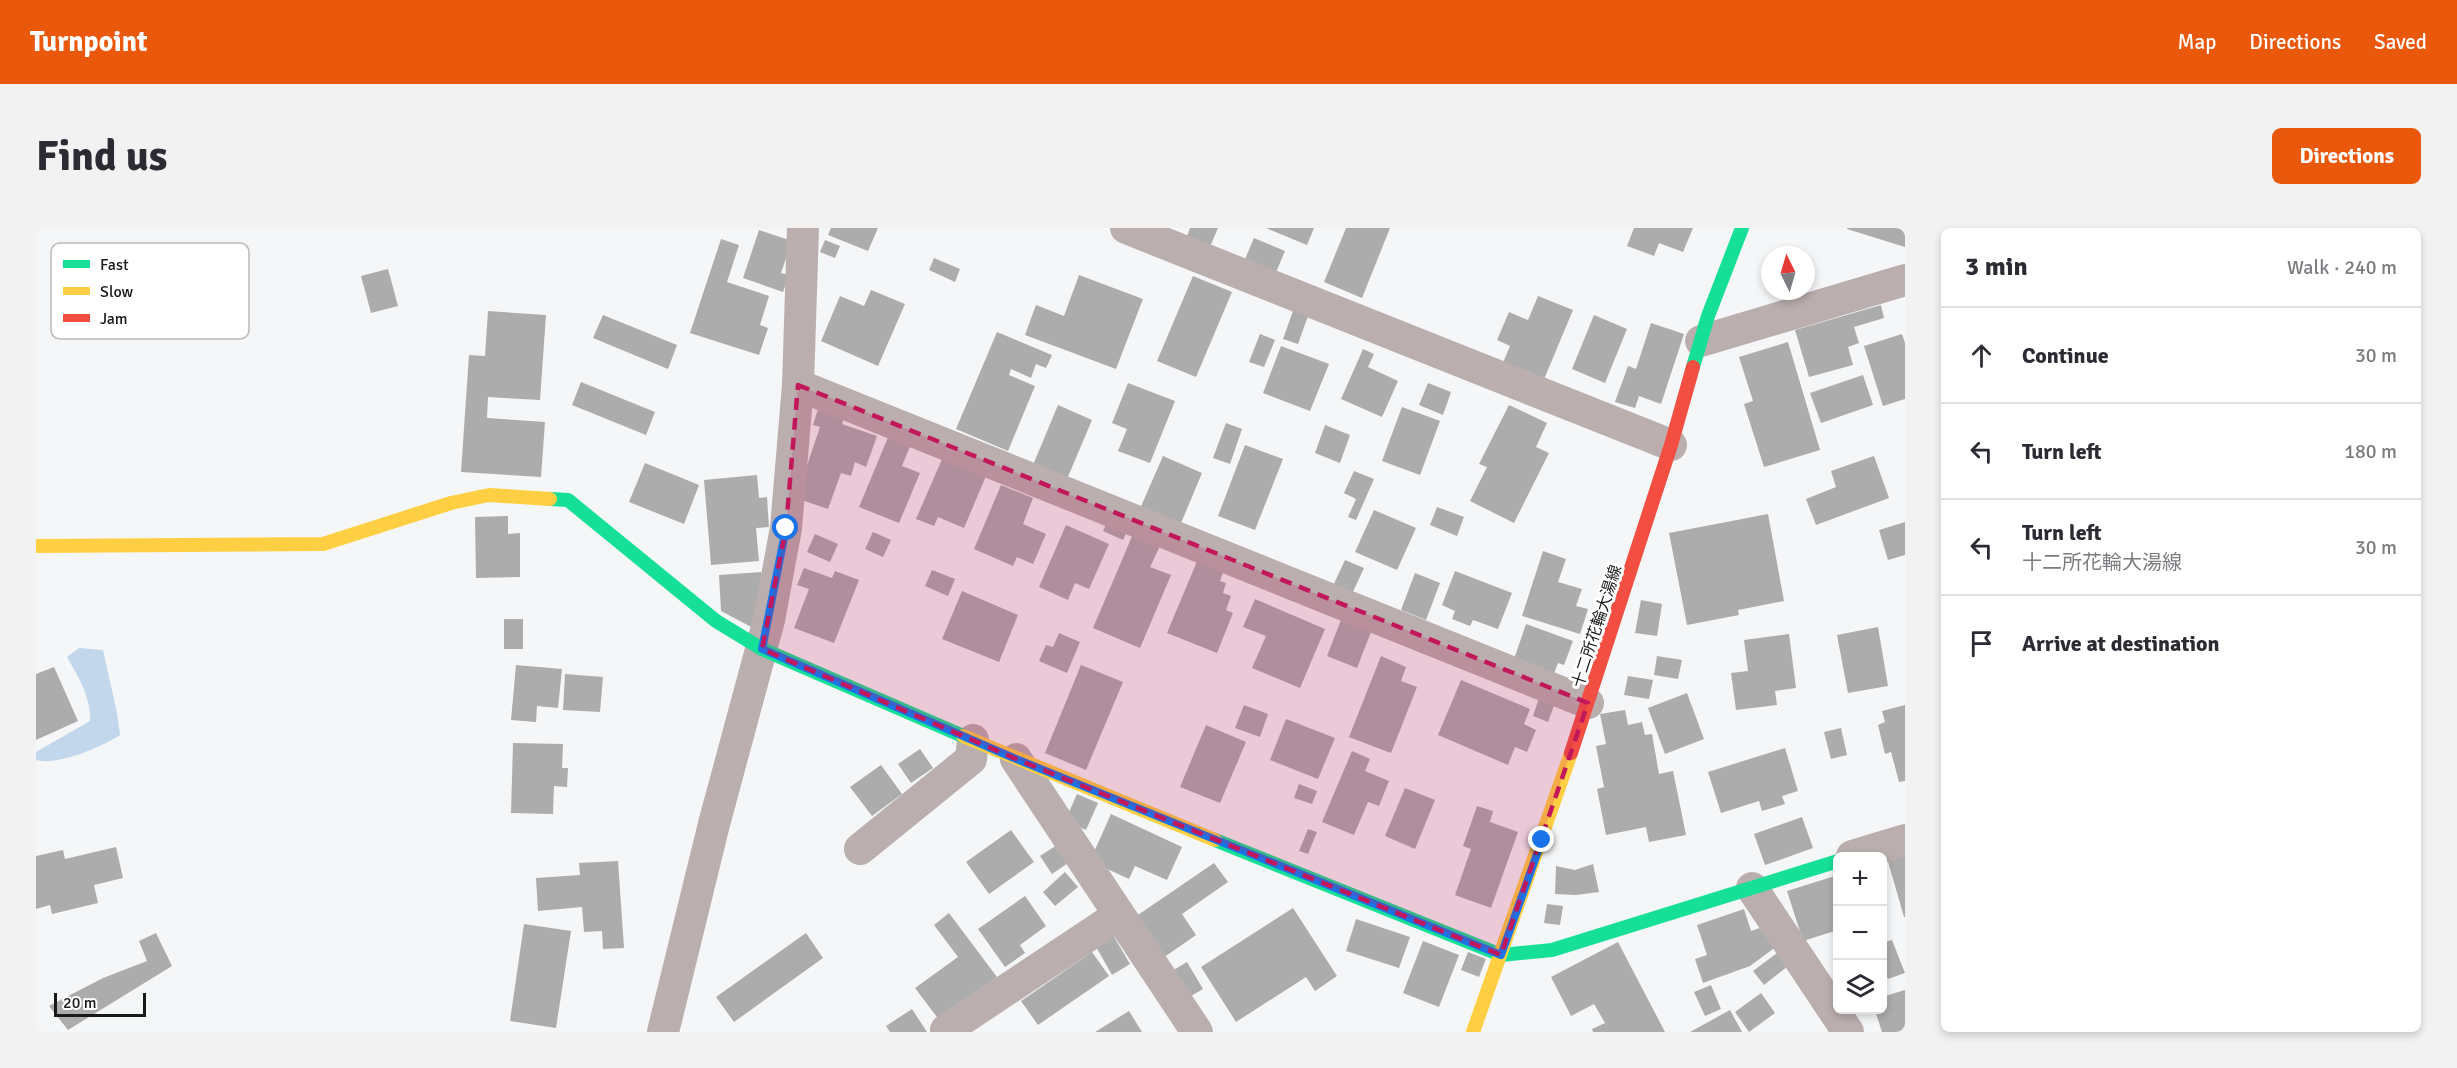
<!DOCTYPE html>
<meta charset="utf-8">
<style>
:root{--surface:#fff;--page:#f2f2f3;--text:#2b2b33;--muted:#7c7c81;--line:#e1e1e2;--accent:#ea580c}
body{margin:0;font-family:Signika,"Noto Sans JP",sans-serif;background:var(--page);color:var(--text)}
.controls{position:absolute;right:18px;bottom:18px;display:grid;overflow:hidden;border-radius:9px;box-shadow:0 3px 9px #0003}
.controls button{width:54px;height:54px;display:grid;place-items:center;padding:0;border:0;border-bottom:2px solid var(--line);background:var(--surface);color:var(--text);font:30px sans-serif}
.compass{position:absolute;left:1725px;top:18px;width:54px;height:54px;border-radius:50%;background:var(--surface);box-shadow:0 3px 9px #0003;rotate:355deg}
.scale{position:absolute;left:18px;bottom:15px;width:92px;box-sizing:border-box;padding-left:6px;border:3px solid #181919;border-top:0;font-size:16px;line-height:21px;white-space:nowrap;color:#181919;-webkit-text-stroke:4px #fff;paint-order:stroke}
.stop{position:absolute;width:18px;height:18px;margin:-14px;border:4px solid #1a73e8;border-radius:50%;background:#fff}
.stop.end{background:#1a73e8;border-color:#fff;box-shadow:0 2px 6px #0008}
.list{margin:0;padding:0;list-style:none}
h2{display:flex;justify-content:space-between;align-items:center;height:78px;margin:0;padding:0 24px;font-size:26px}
h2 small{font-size:20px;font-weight:400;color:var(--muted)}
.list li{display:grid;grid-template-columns:39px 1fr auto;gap:18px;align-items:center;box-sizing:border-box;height:96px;padding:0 24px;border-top:2px solid var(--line)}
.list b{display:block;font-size:22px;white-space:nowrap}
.list p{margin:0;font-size:20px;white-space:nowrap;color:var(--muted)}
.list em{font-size:20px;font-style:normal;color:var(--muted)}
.icon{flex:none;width:33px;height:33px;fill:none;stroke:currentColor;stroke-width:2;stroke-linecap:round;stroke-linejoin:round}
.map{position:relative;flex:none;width:1869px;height:804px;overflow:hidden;border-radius:9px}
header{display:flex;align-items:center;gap:36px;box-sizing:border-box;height:84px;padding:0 30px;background:var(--accent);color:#fff}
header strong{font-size:28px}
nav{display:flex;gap:33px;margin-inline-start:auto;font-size:21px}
.intro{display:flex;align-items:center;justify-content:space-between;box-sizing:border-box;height:144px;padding:0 36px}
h1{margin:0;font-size:42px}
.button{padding:15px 27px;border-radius:9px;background:var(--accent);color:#fff;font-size:21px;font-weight:700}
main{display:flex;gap:36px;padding:0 36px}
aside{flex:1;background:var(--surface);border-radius:9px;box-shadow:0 3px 9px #0003}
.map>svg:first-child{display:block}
.water{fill:#c2d6ec}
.building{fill:#acacad}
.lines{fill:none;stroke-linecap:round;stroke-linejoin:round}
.street{stroke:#baaeae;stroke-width:32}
.fast{stroke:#16e098;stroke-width:14}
.slow{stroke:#ffcf43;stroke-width:14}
.jam{stroke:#f24e42;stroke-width:14}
.route{stroke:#1a73e8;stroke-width:8}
.marked{fill:#c2185b;fill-opacity:0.2;stroke:#c2185b;stroke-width:4.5;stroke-dasharray:12 8;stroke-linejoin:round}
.labels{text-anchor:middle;stroke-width:6;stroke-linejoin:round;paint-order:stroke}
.street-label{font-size:16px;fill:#181919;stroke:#fff}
.key{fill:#fff;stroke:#bababa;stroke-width:1.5}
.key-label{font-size:16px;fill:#181919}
</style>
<header>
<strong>Turnpoint</strong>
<nav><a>Map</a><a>Directions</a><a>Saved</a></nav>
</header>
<div class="intro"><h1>Find us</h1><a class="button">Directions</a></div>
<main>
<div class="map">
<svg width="1869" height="804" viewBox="0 0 1869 804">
<rect width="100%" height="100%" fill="#f5f6f7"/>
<!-- water -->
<path class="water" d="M43 420 67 422 81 485 84 507C66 519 21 538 0 532V524L54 493C55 469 43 450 31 429Z"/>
<!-- building -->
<g class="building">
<polygon points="795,0 842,0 832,23 792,7"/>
<polygon points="1154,0 1182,0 1173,21 1150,11"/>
<polygon points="1230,0 1278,0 1271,17"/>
<polygon points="1310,0 1354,0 1326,70 1288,54"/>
<polygon points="1598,0 1657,0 1647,24 1623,15 1618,28 1591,18"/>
<polygon points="1811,0 1869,0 1869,19 1811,1"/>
<polygon points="723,2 756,13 745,45 753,47 747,64 707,50"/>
<polygon points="1218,10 1249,23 1238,49 1207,36"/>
<polygon points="685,11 703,17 691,54 733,68 724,97 732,100 723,127 654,105"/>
<polygon points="789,12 804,18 799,30 784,24"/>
<polygon points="898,30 924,41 919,54 893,42"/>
<polygon points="352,41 362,78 335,85 325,48"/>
<polygon points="1043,47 1107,71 1080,141 989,107 1000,77 1028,88"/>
<polygon points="1157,48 1196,64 1160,149 1121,133"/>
<polygon points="835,62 869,76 842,138 785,113 804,68 828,78"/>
<polygon points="1502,68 1537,82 1506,156 1465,139 1474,118 1461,112 1473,84 1492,92"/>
<polygon points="1845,77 1848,90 1818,99 1823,115 1812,119 1817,137 1773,149 1759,102"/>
<polygon points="452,83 510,87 504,172 452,169 451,190 509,194 505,249 425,244 433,127 449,128"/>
<polygon points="1257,83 1272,88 1262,116 1247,111"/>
<polygon points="567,87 641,117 632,141 557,110"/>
<polygon points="1558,87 1591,101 1569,155 1536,141"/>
<polygon points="1615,95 1648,106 1625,176 1603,168 1599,180 1579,174 1592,138 1600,141"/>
<polygon points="961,104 1016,127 1010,140 1000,136 995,150 975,141 973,147 999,158 972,223 920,201"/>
<polygon points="1224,106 1239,112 1228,139 1213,134"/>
<polygon points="1866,106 1869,115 1869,171 1847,178 1828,118"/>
<polygon points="1752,114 1784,222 1728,239 1708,176 1717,173 1703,129"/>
<polygon points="1245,118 1293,136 1274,183 1227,165"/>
<polygon points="1327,121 1338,126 1332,139 1362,153 1346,189 1305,171"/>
<polygon points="1827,147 1837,177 1785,195 1774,165"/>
<polygon points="545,154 619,184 610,207 536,177"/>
<polygon points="1092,155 1139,173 1114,235 1082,223 1091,201 1076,195"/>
<polygon points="1392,155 1415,164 1407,187 1383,177"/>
<polygon points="1022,177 1056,192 1031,251 997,237"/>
<polygon points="1473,177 1511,195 1500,219 1513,225 1478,295 1434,273 1451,239 1443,236"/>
<polygon points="783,178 809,187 806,196 841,208 830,239 819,234 815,248 805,245 792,281 760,270 784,199 777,197"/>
<polygon points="1366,179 1404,193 1384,247 1346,233"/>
<polygon points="1190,195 1206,201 1194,236 1177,230"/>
<polygon points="1289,197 1314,207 1304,235 1279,225"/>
<polygon points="853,207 875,216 866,238 884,245 863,295 823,279"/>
<polygon points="1209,217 1247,231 1219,302 1182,288"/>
<polygon points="1127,228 1166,245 1143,300 1103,283"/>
<polygon points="1838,228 1853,270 1780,297 1770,271 1800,259 1795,243"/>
<polygon points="907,229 950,248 928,300 902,289 898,298 880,291"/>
<polygon points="609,235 663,257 648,296 593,274"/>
<polygon points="1318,243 1338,251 1320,292 1312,289 1320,271 1308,265"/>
<polygon points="721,247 723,270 731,269 733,299 720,300 723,333 675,337 668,252"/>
<polygon points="965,257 997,270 987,296 1010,306 997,336 981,329 977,338 938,321"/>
<polygon points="1401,279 1428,289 1421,308 1394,297"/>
<polygon points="1338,282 1380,300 1361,342 1319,324"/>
<polygon points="1732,286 1748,373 1702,382 1703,387 1651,397 1633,305"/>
<polygon points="472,288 472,306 484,305 484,349 440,350 439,289"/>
<polygon points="1071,294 1091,303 1087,312 1067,303"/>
<polygon points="1869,294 1869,327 1852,332 1843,302"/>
<polygon points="1030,297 1073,316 1053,361 1039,355 1032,372 1003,359"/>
<polygon points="837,304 855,312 847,329 829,321"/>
<polygon points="779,306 802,316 794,334 771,324"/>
<polygon points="1097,306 1124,318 1114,339 1135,347 1104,420 1057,400"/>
<polygon points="1507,323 1530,331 1522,354 1546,361 1540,378 1552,381 1544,406 1486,388"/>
<polygon points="1162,331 1188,342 1184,353 1190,355 1187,365 1195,368 1190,382 1197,385 1181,425 1131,405"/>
<polygon points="1309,332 1328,340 1314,370 1295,362"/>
<polygon points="768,340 796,350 799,343 823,352 798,415 758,400 773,361 761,357"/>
<polygon points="896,342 919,351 912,368 889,358"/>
<polygon points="1419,343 1476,365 1462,401 1437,392 1434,398 1416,391 1419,383 1406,377"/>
<polygon points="725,344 727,375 719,401 685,383 683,347"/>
<polygon points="1379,345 1404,355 1390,392 1365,382"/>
<polygon points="926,363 982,387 963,434 906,411"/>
<polygon points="1219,371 1289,401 1264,460 1216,440 1230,408 1207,399"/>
<polygon points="1605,372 1626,376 1621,408 1599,405"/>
<rect x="468" y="391" width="19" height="30"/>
<polygon points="1305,392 1335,404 1321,440 1291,428"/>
<polygon points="1490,396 1537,413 1528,437 1522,435 1516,451 1476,437"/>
<polygon points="1842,399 1852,458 1812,465 1801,407"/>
<polygon points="1023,405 1044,414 1031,445 1003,433 1010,417 1017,419"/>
<polygon points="1753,406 1760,460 1739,463 1741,477 1700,482 1695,445 1712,443 1708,412"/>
<polygon points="1345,428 1370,439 1365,453 1381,459 1355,525 1313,509"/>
<polygon points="1621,428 1646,432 1642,451 1618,447"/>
<polygon points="480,437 526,441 522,480 501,478 500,494 475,492"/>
<polygon points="1045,437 1087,454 1050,542 1009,525"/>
<polygon points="18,439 42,493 0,512 0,446"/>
<polygon points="529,446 567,449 564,484 527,482"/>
<polygon points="1592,448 1617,452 1613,471 1588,467"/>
<polygon points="1425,452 1494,481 1488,496 1500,502 1491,524 1479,519 1472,537 1402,507"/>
<polygon points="1651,465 1668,511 1629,526 1612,480"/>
<polygon points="1503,470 1519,475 1512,494 1497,488"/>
<polygon points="1208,477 1232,486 1224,509 1199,500"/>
<polygon points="1869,477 1869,553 1863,554 1855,524 1849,526 1842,497 1849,494 1846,483"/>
<polygon points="1589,482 1592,497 1606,494 1609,507 1616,506 1623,546 1637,543 1650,607 1613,614 1610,599 1570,607 1561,561 1568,559 1560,518 1570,516 1564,486"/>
<polygon points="1250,491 1299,510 1282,551 1234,532"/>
<polygon points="1170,497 1210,514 1184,575 1144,559"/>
<polygon points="1805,500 1811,527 1795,531 1788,504"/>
<polygon points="477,515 527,516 526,540 532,540 531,559 518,558 517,586 475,585"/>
<polygon points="1749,520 1762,563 1746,568 1749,576 1726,583 1723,573 1685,585 1672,544"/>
<polygon points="884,521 897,540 875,555 862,536"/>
<polygon points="1316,523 1334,531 1329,543 1353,553 1343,578 1332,574 1318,607 1286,594"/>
<polygon points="845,537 866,566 836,588 814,559"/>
<polygon points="1263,556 1281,563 1276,576 1258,570"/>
<polygon points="1369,560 1399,572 1379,621 1349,608"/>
<polygon points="1041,566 1062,575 1050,602 1029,593"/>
<polygon points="1441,578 1457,583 1454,594 1482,604 1455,680 1419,667 1435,621 1427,618"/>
<polygon points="1075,586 1146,619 1131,652 1099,638 1093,651 1054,633"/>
<polygon points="1766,589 1777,620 1729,637 1718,606"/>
<polygon points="1272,601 1281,604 1272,626 1263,623"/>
<polygon points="975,602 998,634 953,666 930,634"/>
<polygon points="1021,617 1032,635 1016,646 1004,628"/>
<polygon points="80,619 87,650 58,657 62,675 16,686 14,677 0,681 0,628 27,622 29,631"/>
<polygon points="1869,625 1869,689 1868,689 1851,630"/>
<polygon points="582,633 588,720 567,721 566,703 548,704 546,679 502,683 500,650 544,647 543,635"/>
<polygon points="1178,635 1192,654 1146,686 1160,707 1127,730 1099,689"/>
<polygon points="1557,636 1563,664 1540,667 1519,666 1520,638 1539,642"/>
<polygon points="1029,644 1042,659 1019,678 1007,664"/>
<polygon points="1802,647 1802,702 1767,713 1751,663"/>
<polygon points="989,668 1010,698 984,717 989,725 969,739 942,701"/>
<polygon points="1511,676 1527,678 1524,697 1508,695"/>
<polygon points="1257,680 1301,748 1279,763 1270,749 1200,794 1165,739"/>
<polygon points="1708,681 1715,703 1735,696 1741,718 1714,738 1667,755 1659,731 1671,727 1661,697"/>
<polygon points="913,685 961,749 934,768 907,797 879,760 922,729 898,697"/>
<polygon points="1320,691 1374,709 1363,740 1310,723"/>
<polygon points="488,696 535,703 520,800 474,793"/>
<polygon points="120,705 136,738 32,802 13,778 67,750 111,733 103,713"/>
<polygon points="770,705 787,730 698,794 680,769"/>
<polygon points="1077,707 1094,736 1076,747 1059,717"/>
<polygon points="1856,712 1869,745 1852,751 1846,738 1846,715"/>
<polygon points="1387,713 1423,727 1403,779 1367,765"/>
<polygon points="1582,714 1629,804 1557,804 1556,801 1569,795 1558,776 1535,788 1515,749"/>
<polygon points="1056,724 1073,748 1002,797 985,773"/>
<polygon points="1432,724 1450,731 1443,749 1425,742"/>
<polygon points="1741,725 1752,738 1728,757 1717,743"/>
<polygon points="1151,734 1167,761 1150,771 1134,744"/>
<polygon points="1675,757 1685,781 1669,788 1658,764"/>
<polygon points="1869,762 1869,804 1846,804 1839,782 1846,782 1846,769"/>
<polygon points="1725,765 1739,785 1713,804 1699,784"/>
<polygon points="876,781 891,804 854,804 850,798"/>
<polygon points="1694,782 1706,804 1654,804"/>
<polygon points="1093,783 1106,804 1059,804"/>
</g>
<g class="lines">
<!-- street -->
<g class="street">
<polyline points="1090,0 1635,217"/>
<polyline points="1665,113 1869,52"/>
<polyline points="762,157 1552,475"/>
<polyline points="980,531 1161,804"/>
<polyline points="824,621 935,531 937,512"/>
<polyline points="1816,628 1869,612"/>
<polyline points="1716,660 1812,804"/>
<polyline points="910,802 1083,687"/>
<polyline points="627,804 678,596 733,392 750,300 762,157 767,0"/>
</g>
<!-- fast -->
<g class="fast">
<polyline points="1657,139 1672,88 1706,0"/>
<polyline points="514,271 532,272 680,393 726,421 927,508"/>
<polyline points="1179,612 1465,727 1516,722 1802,633"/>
</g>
<!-- slow -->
<g class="slow">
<polyline points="0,318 287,316 415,275 453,267 514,271"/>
<polyline points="927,508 1179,612"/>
<polyline points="1437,804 1535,525"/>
</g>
<!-- jam -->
<polyline class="jam" points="1535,525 1635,217 1657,139"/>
</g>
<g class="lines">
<!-- route -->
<polyline class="route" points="750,300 726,421 980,531 1465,727 1506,612"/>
</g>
<!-- marked area -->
<path class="marked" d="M762 157 1552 475 1465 727 980 531 726 421 750 300Z"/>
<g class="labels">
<!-- street labels -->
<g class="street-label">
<text transform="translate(1560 398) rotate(-72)" y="6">十二所花輪大湯線</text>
</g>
</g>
<!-- legend -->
<rect x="15" y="15" width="198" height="96" rx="9" class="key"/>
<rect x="27" y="32" width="27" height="8" fill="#16e098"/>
<rect x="27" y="59" width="27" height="8" fill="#ffcf43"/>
<rect x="27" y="86" width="27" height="8" fill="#f24e42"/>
<g class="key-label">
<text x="64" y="42">Fast</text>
<text x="64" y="69">Slow</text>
<text x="64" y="96">Jam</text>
</g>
</svg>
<div class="controls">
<button>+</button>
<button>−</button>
<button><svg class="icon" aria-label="layers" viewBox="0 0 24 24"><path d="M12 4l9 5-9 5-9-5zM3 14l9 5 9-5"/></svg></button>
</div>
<svg class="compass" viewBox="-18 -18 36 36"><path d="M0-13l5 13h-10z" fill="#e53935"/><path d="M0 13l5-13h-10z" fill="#7c7c81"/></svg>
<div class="scale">20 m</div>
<div class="stop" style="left:750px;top:300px"></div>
<div class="stop end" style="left:1506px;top:612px"></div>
</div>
<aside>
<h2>3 min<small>Walk · 240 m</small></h2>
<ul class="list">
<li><svg class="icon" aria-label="ahead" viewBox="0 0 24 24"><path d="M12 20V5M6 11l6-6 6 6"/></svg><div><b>Continue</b></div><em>30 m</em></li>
<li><svg class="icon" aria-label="left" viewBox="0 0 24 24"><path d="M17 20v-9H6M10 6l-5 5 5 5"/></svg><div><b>Turn left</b></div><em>180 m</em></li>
<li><svg class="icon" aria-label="left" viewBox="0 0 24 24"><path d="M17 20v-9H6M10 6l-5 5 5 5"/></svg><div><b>Turn left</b><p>十二所花輪大湯線</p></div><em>30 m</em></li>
<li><svg class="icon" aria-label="arrive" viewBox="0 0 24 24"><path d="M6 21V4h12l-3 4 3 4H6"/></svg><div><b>Arrive at destination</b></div></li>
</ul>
</aside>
</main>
